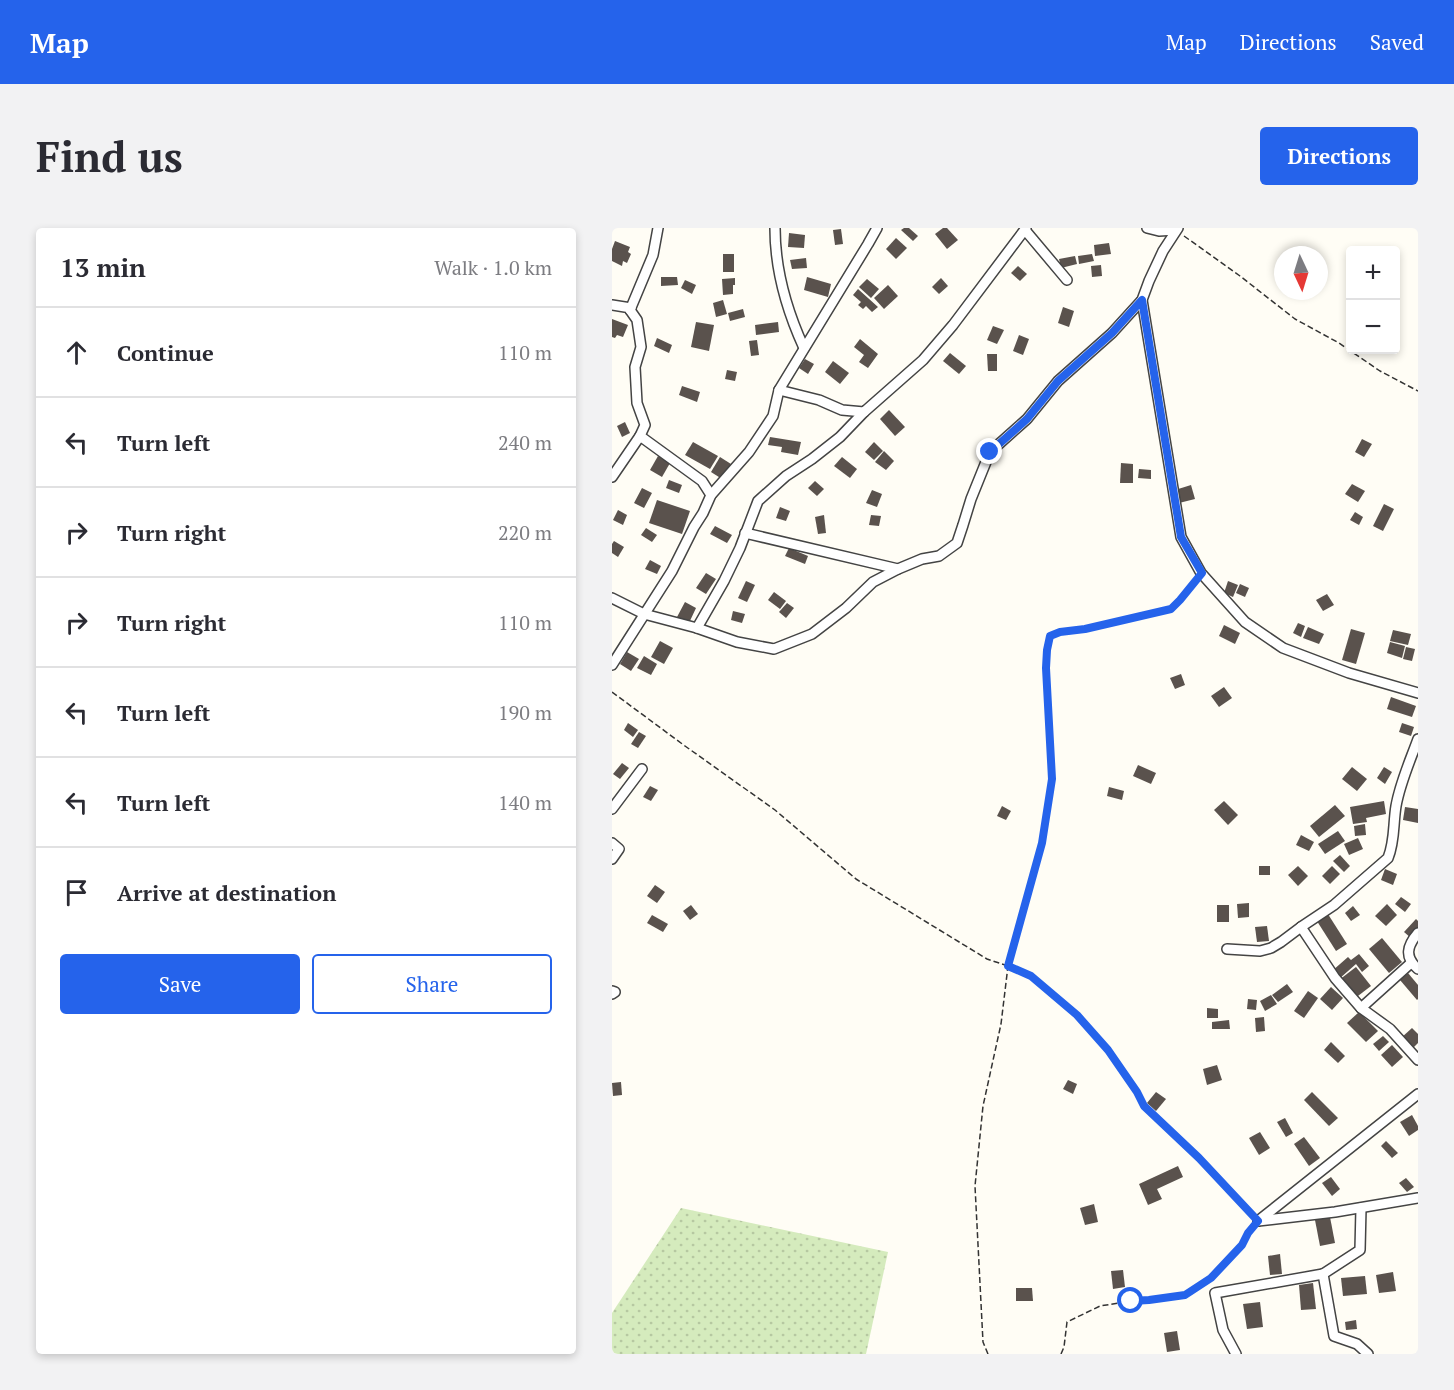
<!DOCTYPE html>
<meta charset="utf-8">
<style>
:root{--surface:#fff;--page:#f2f2f3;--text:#2b2b33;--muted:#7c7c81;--line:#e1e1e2;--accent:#2563eb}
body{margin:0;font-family:"PT Serif",serif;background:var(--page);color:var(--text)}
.controls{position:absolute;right:18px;top:18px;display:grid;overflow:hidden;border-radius:6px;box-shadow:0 3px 9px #0003}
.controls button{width:54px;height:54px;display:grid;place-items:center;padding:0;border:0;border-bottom:2px solid var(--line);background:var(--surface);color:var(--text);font:30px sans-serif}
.compass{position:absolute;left:662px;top:18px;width:54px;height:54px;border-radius:50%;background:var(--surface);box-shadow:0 3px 9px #0003;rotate:176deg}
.stop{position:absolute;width:18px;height:18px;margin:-14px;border:4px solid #2563eb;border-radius:50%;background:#fff}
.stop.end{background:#2563eb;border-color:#fff;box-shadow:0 2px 6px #0008}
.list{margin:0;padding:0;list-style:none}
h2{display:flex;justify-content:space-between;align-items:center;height:78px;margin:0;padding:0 24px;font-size:26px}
h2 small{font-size:20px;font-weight:400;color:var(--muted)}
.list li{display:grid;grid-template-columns:39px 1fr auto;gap:18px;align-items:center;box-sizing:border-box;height:90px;padding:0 24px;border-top:2px solid var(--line)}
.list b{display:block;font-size:22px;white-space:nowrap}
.list em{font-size:20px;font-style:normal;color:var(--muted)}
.actions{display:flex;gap:12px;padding:18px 24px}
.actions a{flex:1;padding:14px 0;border:2px solid var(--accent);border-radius:6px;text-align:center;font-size:21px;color:var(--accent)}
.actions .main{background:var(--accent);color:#fff}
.icon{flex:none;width:33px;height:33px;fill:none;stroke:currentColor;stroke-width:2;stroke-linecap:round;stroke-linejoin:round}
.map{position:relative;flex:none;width:806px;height:1126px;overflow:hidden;border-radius:6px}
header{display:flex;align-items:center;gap:36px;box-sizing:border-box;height:84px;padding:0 30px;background:var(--accent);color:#fff}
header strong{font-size:28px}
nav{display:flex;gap:33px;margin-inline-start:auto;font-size:21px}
.intro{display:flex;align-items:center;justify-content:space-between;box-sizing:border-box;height:144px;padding:0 36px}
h1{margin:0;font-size:42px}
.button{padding:15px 27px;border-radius:6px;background:var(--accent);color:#fff;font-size:21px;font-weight:700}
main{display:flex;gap:36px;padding:0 36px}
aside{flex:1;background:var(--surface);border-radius:6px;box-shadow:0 3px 9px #0003}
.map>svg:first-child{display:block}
.grass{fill:url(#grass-dots)}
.building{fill:#5a524d}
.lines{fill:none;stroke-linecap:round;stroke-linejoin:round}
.street-casing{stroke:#444;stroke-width:12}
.path{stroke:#333;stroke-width:1.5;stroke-dasharray:6 3;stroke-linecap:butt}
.street{stroke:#fff;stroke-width:9}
.route{stroke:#2563eb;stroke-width:8}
</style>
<header>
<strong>Map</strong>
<nav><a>Map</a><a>Directions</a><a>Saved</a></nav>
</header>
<div class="intro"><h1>Find us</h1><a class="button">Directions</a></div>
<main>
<aside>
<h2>13 min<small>Walk · 1.0 km</small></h2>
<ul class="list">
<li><svg class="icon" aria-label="ahead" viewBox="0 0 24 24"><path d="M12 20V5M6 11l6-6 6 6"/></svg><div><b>Continue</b></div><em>110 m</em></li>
<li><svg class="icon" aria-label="left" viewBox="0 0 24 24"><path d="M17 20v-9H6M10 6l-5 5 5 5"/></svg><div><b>Turn left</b></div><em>240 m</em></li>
<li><svg class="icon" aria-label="right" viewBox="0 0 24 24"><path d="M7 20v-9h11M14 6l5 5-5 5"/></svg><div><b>Turn right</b></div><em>220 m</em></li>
<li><svg class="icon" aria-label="right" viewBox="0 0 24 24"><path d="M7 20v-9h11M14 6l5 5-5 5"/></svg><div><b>Turn right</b></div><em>110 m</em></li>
<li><svg class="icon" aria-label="left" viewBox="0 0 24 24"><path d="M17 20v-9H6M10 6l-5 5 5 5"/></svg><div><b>Turn left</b></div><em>190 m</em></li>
<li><svg class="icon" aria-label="left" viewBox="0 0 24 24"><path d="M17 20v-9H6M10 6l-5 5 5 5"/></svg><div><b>Turn left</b></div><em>140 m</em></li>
<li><svg class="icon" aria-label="arrive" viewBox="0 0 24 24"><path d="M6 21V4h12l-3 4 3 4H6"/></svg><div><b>Arrive at destination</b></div></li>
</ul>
<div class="actions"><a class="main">Save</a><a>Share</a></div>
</aside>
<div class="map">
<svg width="806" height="1126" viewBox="0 0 806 1126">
<defs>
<pattern id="grass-dots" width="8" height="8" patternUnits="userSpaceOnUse" patternTransform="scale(1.5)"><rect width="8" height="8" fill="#d5ebbd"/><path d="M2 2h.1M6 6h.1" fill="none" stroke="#b6c8a1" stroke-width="1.8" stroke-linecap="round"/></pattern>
</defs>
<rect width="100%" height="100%" fill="#fffdf5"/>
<!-- grass -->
<polygon class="grass" points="69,980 276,1024 254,1126 0,1126 0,1085"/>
<!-- building -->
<g class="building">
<polygon points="292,0 297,0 306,8 301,13 289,2"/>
<polygon points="331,0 335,0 346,12 335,21 323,6"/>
<polygon points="229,1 231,16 223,17 221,2"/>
<polygon points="177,5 193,7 192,20 176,19"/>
<polygon points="284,10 295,20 284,31 274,21"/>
<polygon points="3,13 18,19 16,24 19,26 15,35 11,33 10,38 0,33 0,21"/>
<polygon points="497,15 499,26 483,28 482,17"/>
<rect x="111" y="26" width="11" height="18"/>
<polygon points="480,26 482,33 467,36 466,28"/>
<polygon points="463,28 465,36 449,40 447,31"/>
<polygon points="194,30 195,40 180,41 178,32"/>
<polygon points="489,37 490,48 480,49 479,38"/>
<polygon points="406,38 415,46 408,53 399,45"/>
<polygon points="49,49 65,49 66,57 49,58"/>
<polygon points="195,49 219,56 216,69 192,62"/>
<polygon points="123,50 123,57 121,57 121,66 111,67 110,51"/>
<polygon points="329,50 336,58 327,66 320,59"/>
<polygon points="255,51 267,61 259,70 247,59"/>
<polygon points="73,52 84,57 80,66 69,60"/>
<polygon points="276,57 286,68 272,81 262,70"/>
<polygon points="246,61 266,79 260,84 254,78 251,81 246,77 249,74 241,67"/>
<polygon points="111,72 115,86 104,89 101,75"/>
<polygon points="451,79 462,83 457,99 446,95"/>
<polygon points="131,81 133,89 118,93 116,85"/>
<polygon points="0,91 16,97 11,109 5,107 3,110 0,109"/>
<polygon points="84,94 102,97 97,123 79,119"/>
<polygon points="166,94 167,104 144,107 143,97"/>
<polygon points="381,98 392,102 385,116 375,112"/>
<polygon points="407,107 417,111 411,127 401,123"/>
<polygon points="45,110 60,117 57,125 42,118"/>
<polygon points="248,111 266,126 256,140 247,134 252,127 242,119"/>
<polygon points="145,112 147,127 139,128 137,113"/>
<polygon points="338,125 354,138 347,146 331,133"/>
<polygon points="375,126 385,126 385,143 376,143"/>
<polygon points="193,131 202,136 196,146 187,140"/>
<polygon points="221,133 237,145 228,156 213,144"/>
<polygon points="115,142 125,144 123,153 113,151"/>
<polygon points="70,158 88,164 85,174 67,167"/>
<polygon points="277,182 293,199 283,208 268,191"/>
<polygon points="13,194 18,205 10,209 5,198"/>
<polygon points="158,209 189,214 186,227 169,224 170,219 156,217"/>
<polygon points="750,211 760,216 752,229 743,224"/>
<polygon points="81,214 106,228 98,241 73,227"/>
<polygon points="262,214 271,223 262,232 253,224"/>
<polygon points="272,223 282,233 274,242 263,234"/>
<polygon points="46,228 58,235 50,249 38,242"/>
<polygon points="108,229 119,236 110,251 99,244"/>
<polygon points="230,229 245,241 238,250 222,238"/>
<polygon points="509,235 521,236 521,255 508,255"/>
<polygon points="527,241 539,242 539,251 526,250"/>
<polygon points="57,252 70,257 67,265 54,260"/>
<polygon points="203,253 212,261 205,268 196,260"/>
<polygon points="740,256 753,263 746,274 733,266"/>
<polygon points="579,257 583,271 567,275 563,262"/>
<polygon points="30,260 40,265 32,280 22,275"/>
<polygon points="260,262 270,266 265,279 254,275"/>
<polygon points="45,272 78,283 70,306 37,295"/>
<polygon points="772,276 782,281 771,303 761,298"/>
<polygon points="168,279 178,283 174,293 164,290"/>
<polygon points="6,282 15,287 11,297 1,292"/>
<polygon points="743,284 751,289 747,297 738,292"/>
<polygon points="212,287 214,305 206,306 203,289"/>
<polygon points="259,287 269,288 267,298 257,297"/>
<polygon points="103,298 120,307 115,315 98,306"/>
<polygon points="34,300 45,307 40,314 29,307"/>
<polygon points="2,313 12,319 6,329 0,325 0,316"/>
<polygon points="177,320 196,328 193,336 173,328"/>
<polygon points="38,332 49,338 45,346 33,341"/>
<polygon points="94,345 104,351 94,366 84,360"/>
<polygon points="134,353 143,357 135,374 126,370"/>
<polygon points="616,353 626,357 621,369 612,365"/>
<polygon points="628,356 637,360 633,369 624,365"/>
<polygon points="162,364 174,373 168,381 156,372"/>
<polygon points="715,366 722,377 711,383 704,372"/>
<polygon points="73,374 84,380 77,395 65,389"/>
<polygon points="175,375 182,380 174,390 167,384"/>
<polygon points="121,383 133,386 130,395 119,392"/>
<polygon points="686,395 693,398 689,409 681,405"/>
<polygon points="612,397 628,405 623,416 607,408"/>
<polygon points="696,399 712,406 707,416 691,410"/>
<polygon points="739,401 753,405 744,436 730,432"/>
<polygon points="781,402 799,406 796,417 778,413"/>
<polygon points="48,413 61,420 52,436 39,429"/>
<polygon points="778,414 793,418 790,430 775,425"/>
<polygon points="794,419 803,421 800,433 791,431"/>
<polygon points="15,424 27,431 19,443 8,436"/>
<polygon points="32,428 45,436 39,447 25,440"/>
<polygon points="569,446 573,457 563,461 558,450"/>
<polygon points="612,459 620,470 607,479 599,468"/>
<polygon points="779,469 804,478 800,489 775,481"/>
<polygon points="16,495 26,502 21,509 12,502"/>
<polygon points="790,495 802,499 799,508 787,504"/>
<polygon points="27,504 34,508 26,520 19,516"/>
<polygon points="10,535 17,540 8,551 1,546"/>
<polygon points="526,537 544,545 539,556 521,548"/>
<polygon points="740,539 755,551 745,563 730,551"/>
<polygon points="772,539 780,544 773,556 765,550"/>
<polygon points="38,558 46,562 39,573 31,569"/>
<polygon points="497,559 512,563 510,572 495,568"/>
<polygon points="612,573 626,587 616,597 602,582"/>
<polygon points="772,573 774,586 754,590 755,594 741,596 738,579"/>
<polygon points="723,577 733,588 707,609 698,598"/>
<polygon points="390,578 399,583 394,592 385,588"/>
<polygon points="793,579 806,581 806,595 791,592"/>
<polygon points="753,596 754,607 743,608 742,598"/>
<polygon points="726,603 733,613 713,626 706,616"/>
<polygon points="689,607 702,614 697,623 684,617"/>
<polygon points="746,610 751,621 737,627 732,616"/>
<polygon points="728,627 738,638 732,644 721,633"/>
<rect x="647" y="638" width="11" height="9"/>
<polygon points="686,638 696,648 686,658 676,647"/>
<polygon points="720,638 728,646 718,656 710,648"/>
<polygon points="773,641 785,646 781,657 769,652"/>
<polygon points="43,657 53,664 45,675 35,668"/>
<polygon points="789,669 799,676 793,684 783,676"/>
<polygon points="637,675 637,689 626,690 625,676"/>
<polygon points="775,676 785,687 774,698 763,688"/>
<polygon points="79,677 86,686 78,692 71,683"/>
<rect x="605" y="677" width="12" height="17"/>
<polygon points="741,678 748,687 739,693 733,685"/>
<polygon points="714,683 735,716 724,723 703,690"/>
<polygon points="40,687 56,696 51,704 35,695"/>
<polygon points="804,691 806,693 806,702 799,710 792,704"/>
<polygon points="655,698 657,713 645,714 643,699"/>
<polygon points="770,710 790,734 777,745 757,721"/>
<polygon points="747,726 757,738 750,744 744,736 727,751 720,743 736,729 739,732"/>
<polygon points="744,739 759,758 742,771 727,752"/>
<polygon points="796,745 806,757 806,771 805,772 788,752"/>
<polygon points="675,756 681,764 666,774 660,767"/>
<polygon points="719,759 731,770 720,782 708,771"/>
<polygon points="696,763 706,770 692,790 682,783"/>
<polygon points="659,767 665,776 653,783 648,773"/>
<polygon points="636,771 645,772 644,782 635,781"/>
<polygon points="595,780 606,781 606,790 595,790"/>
<polygon points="747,784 766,803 754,814 735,795"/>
<polygon points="652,789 653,803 644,804 643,790"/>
<polygon points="617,792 618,801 600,801 600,794"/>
<polygon points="800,800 806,806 806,815 800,821 789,810"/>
<polygon points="771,808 777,814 767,823 761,816"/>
<polygon points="719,814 733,828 726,835 712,822"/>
<polygon points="780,817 791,829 780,839 769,827"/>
<polygon points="605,837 610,852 595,857 591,841"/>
<polygon points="456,852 465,856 461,866 451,861"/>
<polygon points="9,854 10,867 1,868 0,855"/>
<polygon points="544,864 554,871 544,883 535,875"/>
<polygon points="700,864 726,890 717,898 692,872"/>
<polygon points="800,887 806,898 806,902 797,908 788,894"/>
<polygon points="673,890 681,905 674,909 665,894"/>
<polygon points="648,904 658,920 647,927 637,910"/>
<polygon points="692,909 708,930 697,938 682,916"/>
<polygon points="774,913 786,925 780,930 769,918"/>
<polygon points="566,938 571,949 545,961 550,971 536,977 527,956"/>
<polygon points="719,949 728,961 720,968 710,955"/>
<polygon points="794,950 802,959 795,964 787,955"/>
<polygon points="482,976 486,994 473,997 468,980"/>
<polygon points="718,989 723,1015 708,1018 703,992"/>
<polygon points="668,1026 670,1046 658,1047 656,1028"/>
<polygon points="511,1042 513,1059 501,1061 499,1043"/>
<polygon points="781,1044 784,1063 767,1065 764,1047"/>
<polygon points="753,1048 755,1066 731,1068 729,1050"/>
<polygon points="701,1055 704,1081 689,1082 687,1057"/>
<polygon points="404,1060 420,1060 421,1073 404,1073"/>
<polygon points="648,1074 651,1099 635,1101 631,1076"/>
<polygon points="744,1092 745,1101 734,1102 733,1094"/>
<polygon points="565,1103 568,1122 555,1124 552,1105"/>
</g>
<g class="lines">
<!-- street casing -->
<g class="street-casing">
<g id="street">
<polyline points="46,0 41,27 18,82 25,92 29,119 23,139 25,175 33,197 28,208 90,253 99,267"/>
<path d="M163 0C163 41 175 83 192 120"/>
<polyline points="535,0 547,3 564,2"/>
<polyline points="413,2 455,52"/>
<polyline points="530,72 569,309 589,345 633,394 671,420 737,445 806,465"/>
<polyline points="0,77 19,80 18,82"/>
<polyline points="167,162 207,172 230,182 252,184 311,132 341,97 414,0"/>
<polyline points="0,249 28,208"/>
<polyline points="133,305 286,341"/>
<polyline points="0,370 32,386 85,400 125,414 162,421 200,406 234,380 261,354 286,341 310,331 327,328 345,315 351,297 359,271 378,224 415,191 446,153 500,105 530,72 537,53 551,23 566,0"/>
<polyline points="85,400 112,353 128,320 146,273 174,248 200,231 228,209 252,184"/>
<polyline points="0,437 60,343 82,299 91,285 99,267 137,224 161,188 167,162 256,16 265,0"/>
<polyline points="0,581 30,541"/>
<polyline points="0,615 7,621 0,631"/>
<polyline points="689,699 723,750 749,780 778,801 806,832"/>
<path d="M806 705C795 718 792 729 806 741"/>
<path d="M615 721 648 723 659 720 669 714 689 699 722 677 776 630C783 613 781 596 784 578 788 555 798 533 806 511"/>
<polyline points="0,763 3,764 0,766"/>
<polyline points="749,780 799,735"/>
<polyline points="749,980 748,1022 711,1046 722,1108 745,1116 756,1126"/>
<polyline points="646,993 806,866"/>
<polyline points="646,993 723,984 806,970"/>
<polyline points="624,1126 611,1102 603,1065 711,1046"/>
</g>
</g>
<!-- path -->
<g class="path">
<polyline points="572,8 628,48 683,91 727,115 768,143 806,163"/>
<polyline points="0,464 73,518 163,582 244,651 375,731 396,738 419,748 465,787 496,822 525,864 532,878 587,930 638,985"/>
<polyline points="376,1126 371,1114 363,958 371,878 389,796 396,738 430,615 440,551 434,440 436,414 438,408 448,404 473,401 559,381 568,372 583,353"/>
<polyline points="449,1126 452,1119 455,1094 488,1078 519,1073 537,1073 573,1067 599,1050 630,1017 640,1000"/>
</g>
<!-- street -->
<use href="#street" class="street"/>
</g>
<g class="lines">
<!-- route -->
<polyline class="route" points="378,224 415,191 446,153 500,105 530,72 569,309 590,345 568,372 559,381 473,401 448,404 438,408 435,422 434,440 440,551 430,615 396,738 419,748 465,787 496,822 525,864 532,878 587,930 646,993 636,1005 630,1017 599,1050 573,1067 537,1072 519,1073"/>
</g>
</svg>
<div class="controls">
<button>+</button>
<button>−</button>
</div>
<svg class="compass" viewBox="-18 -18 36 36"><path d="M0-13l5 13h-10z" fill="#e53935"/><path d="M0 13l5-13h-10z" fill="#7c7c81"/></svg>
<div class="stop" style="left:519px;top:1073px"></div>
<div class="stop end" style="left:378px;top:224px"></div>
</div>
</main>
